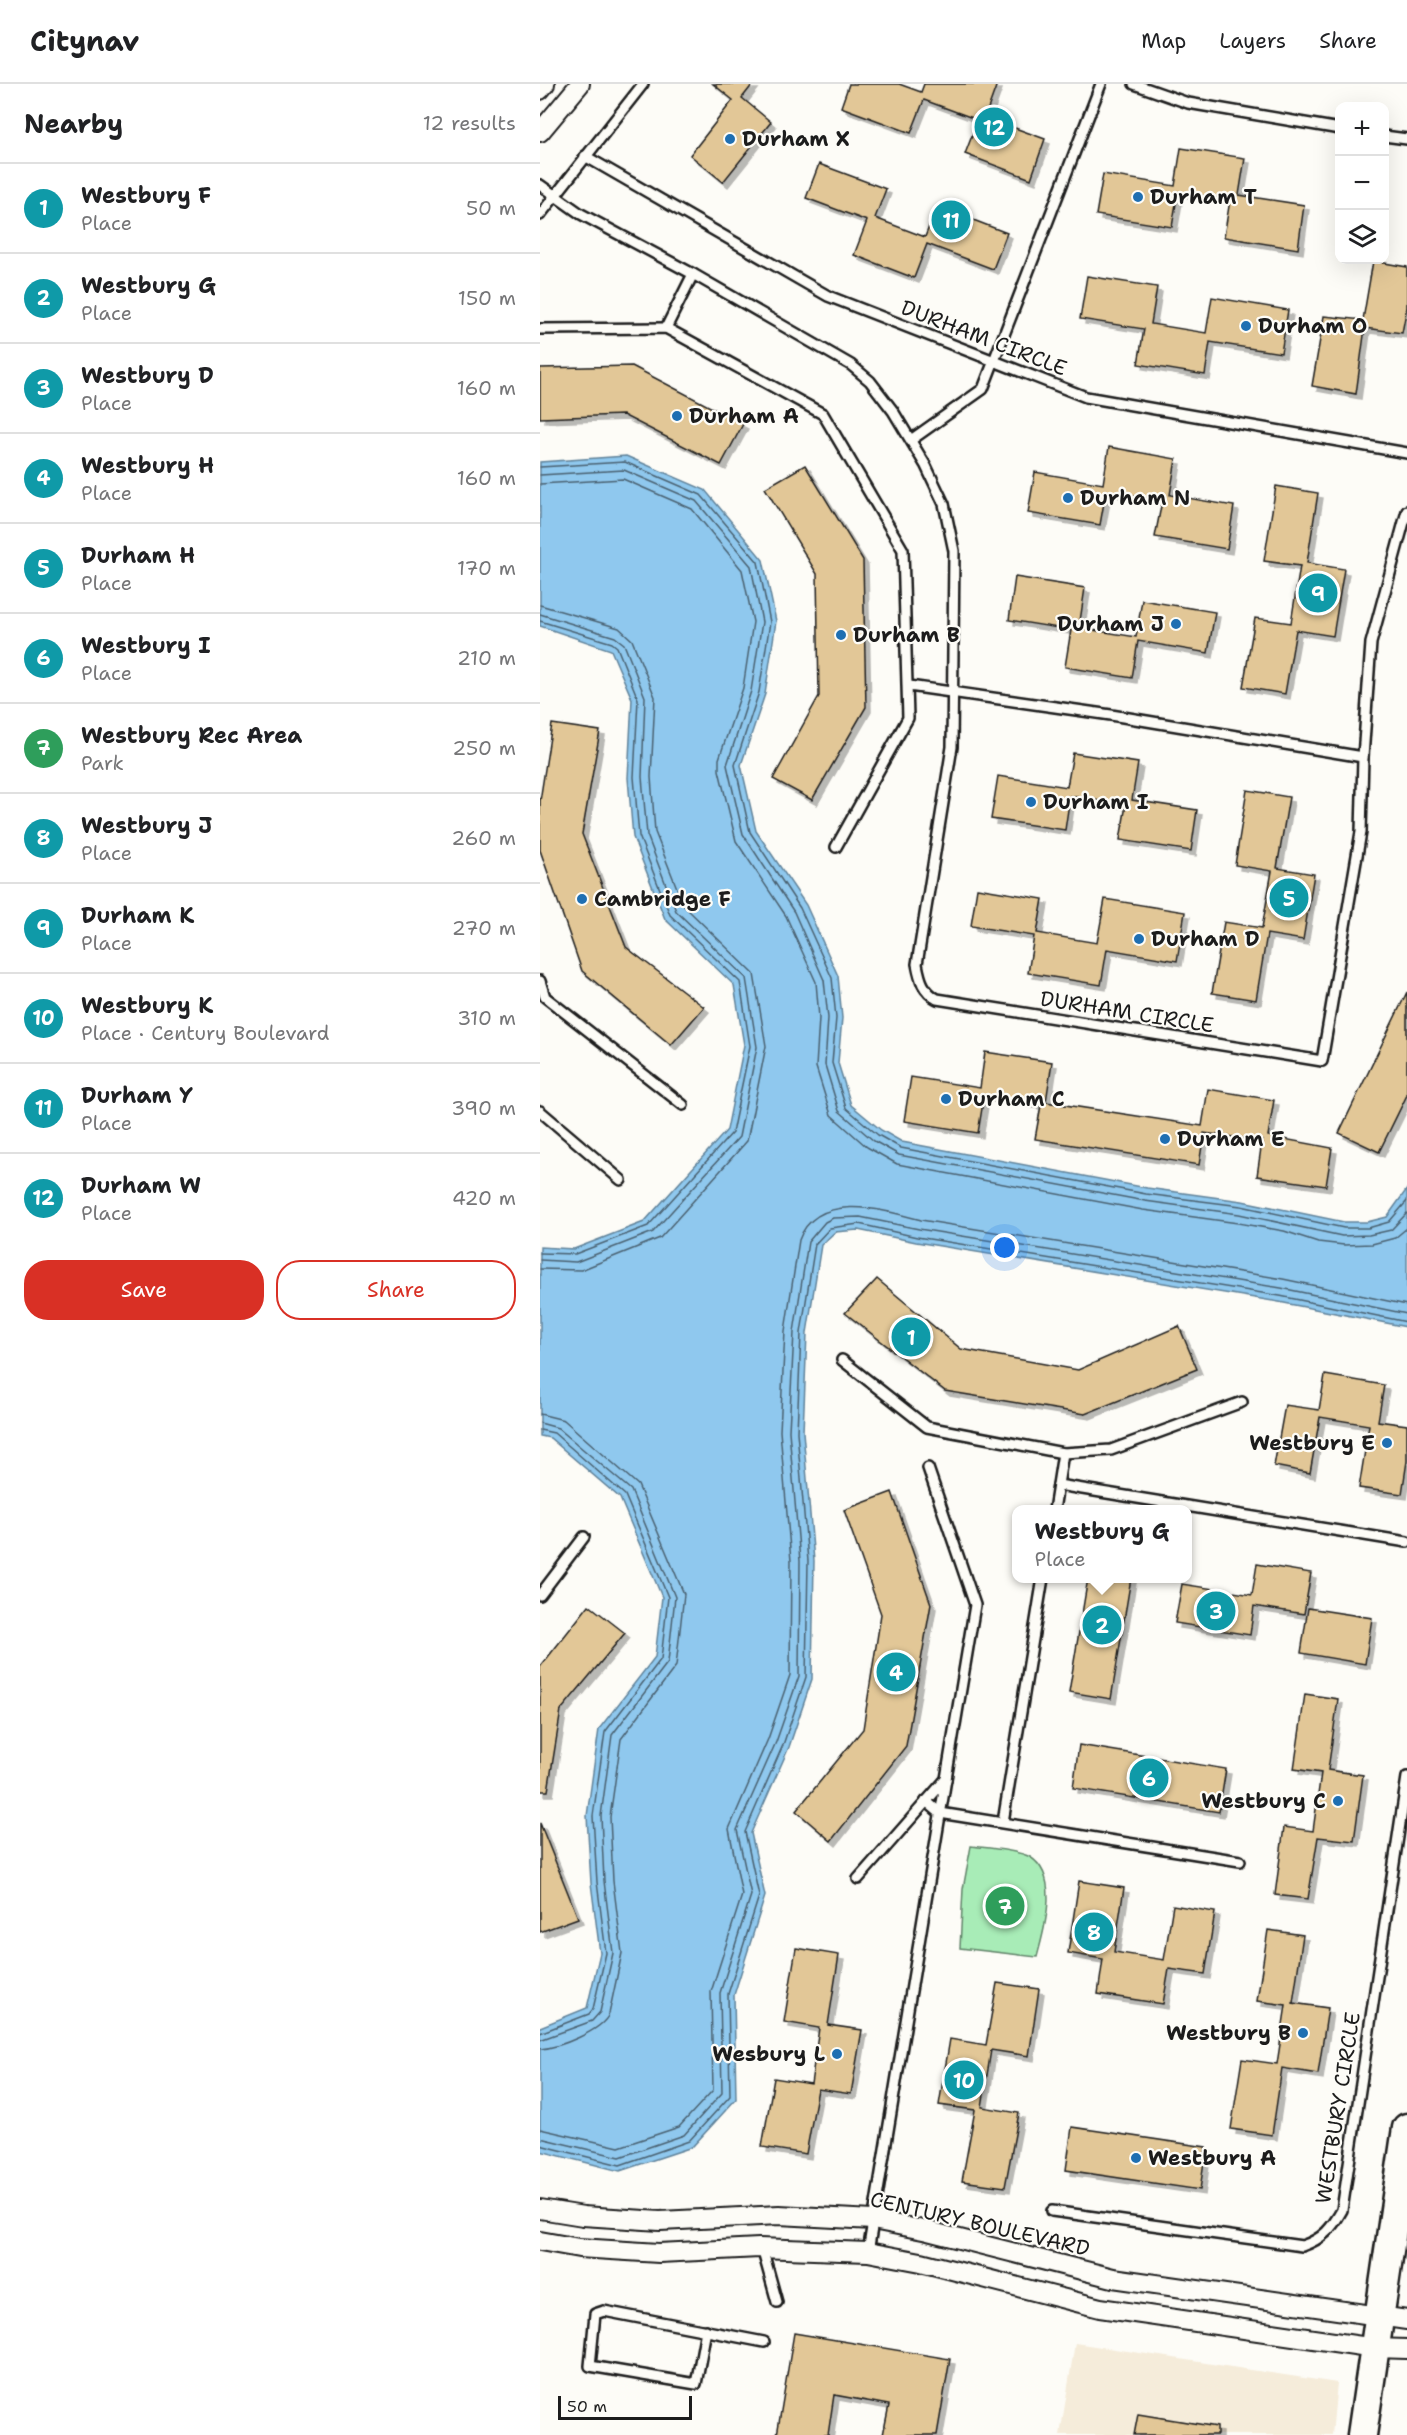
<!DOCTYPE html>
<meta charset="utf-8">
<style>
:root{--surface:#fff;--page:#f2f2f2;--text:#202124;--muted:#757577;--line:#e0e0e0;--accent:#d93025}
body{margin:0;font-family:"Shantell Sans",sans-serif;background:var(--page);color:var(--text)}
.controls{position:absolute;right:18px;top:18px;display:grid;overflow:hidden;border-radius:12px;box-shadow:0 6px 24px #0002}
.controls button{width:54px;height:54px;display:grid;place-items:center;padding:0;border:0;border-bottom:2px solid var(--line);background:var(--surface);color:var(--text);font:30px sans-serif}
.scale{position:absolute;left:18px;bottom:15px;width:134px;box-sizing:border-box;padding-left:6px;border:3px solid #1c1c1c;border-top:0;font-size:16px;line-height:21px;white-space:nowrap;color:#1c1c1c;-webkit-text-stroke:4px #fdfcf7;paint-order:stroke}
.you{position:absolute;left:465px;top:1164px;width:21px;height:21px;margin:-15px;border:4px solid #fff;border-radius:50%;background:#1a73e8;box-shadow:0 0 0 9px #1a73e833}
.badge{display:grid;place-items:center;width:39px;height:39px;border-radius:50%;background:var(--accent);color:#fff;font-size:20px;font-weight:700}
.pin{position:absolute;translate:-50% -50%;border:3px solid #fff;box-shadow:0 2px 6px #0006}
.popup{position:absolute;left:472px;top:1421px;width:180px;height:78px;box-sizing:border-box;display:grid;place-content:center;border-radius:12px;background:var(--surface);filter:drop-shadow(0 2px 4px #0005);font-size:20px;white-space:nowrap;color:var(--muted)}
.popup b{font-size:22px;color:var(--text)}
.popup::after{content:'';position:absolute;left:50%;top:100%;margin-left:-12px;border:12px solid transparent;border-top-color:var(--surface)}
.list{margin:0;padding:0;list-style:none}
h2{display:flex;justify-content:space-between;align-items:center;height:78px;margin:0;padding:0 24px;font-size:26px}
h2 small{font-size:20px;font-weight:400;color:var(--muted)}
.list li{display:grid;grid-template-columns:39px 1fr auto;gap:18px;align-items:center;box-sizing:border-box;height:90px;padding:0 24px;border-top:2px solid var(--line)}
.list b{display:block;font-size:22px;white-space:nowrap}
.list p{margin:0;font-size:20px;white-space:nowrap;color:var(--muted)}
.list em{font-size:20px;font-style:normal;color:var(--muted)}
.actions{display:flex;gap:12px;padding:18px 24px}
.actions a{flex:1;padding:14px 0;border:2px solid var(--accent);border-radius:24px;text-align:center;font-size:21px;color:var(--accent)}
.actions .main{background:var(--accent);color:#fff}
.icon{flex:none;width:33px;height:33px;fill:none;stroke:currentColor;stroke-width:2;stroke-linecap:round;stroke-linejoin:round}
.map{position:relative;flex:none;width:867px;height:2351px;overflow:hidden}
header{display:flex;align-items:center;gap:36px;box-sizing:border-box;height:84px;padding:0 30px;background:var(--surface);border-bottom:2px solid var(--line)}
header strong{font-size:28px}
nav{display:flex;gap:33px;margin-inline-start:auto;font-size:21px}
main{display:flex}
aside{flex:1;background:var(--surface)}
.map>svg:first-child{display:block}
.built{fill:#f5ecda}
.green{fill:#a8ecb7;stroke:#62846a;stroke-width:1.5}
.water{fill:#8fc8ee;stroke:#61839a;stroke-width:1.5}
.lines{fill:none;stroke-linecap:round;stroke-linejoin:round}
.shore{stroke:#4a6170;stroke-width:1.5}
.building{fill:#e2c797;stroke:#1c1c1c;stroke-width:1.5;filter:url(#shadow)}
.service-casing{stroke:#1c1c1c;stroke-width:14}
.minor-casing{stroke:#1c1c1c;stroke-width:22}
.primary-casing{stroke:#1c1c1c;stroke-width:33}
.service{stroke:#fdfcf7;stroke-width:9}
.minor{stroke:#fdfcf7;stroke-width:18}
.primary{stroke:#fdfcf7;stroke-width:28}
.poi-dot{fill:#1f6fb2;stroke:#fdfcf7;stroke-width:2}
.labels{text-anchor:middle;stroke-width:4.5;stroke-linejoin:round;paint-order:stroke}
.poi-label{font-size:21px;font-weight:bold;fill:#1c1c1c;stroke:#fdfcf7;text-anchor:start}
.street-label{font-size:21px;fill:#1c1c1c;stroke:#fdfcf7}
</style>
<header>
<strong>Citynav</strong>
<nav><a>Map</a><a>Layers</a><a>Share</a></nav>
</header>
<main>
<aside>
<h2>Nearby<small>12 results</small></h2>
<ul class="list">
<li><span class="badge" style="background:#0f9aa8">1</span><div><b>Westbury F</b><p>Place</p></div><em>50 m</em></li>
<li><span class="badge" style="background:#0f9aa8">2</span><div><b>Westbury G</b><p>Place</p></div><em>150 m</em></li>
<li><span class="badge" style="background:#0f9aa8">3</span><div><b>Westbury D</b><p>Place</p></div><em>160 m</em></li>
<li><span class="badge" style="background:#0f9aa8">4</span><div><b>Westbury H</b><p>Place</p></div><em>160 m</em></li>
<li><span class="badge" style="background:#0f9aa8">5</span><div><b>Durham H</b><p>Place</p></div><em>170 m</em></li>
<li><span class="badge" style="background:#0f9aa8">6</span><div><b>Westbury I</b><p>Place</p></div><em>210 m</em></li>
<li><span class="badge" style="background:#2e9e5b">7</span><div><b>Westbury Rec Area</b><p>Park</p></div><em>250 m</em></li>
<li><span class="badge" style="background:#0f9aa8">8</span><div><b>Westbury J</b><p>Place</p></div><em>260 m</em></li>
<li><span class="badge" style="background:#0f9aa8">9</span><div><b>Durham K</b><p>Place</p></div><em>270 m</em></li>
<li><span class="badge" style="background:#0f9aa8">10</span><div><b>Westbury K</b><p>Place · Century Boulevard</p></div><em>310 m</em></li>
<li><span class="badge" style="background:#0f9aa8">11</span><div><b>Durham Y</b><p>Place</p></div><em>390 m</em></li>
<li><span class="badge" style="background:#0f9aa8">12</span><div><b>Durham W</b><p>Place</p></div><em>420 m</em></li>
</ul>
<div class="actions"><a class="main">Save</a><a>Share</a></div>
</aside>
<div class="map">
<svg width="867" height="2351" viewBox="0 0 867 2351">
<defs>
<filter id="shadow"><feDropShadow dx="5" dy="5" stdDeviation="0" flood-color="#0004"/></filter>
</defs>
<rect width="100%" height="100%" fill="#fdfcf7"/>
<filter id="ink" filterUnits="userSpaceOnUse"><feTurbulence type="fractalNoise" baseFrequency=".0167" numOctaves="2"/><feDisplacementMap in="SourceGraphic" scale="12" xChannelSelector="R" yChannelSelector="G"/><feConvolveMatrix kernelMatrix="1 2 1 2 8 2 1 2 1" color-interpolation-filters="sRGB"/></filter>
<g filter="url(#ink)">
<!-- built -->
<polygon class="built" points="535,2259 797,2299 792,2351 520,2351"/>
<!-- green -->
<path class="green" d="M431 1762C446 1764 479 1766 490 1773 521 1792 504 1846 497 1873L420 1864 423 1805Z"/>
<!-- water -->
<polygon class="water" points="86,372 165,406 223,476 236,537 225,610 201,681 216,747 266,821 298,892 302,934 298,979 311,1021 341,1046 362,1058 607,1104 702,1117 804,1138 827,1138 847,1133 867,1105 867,1243 739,1218 376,1158 318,1146 295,1148 281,1161 267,1249 263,1348 274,1477 272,1595 249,1663 211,1749 225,1812 194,1911 196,2015 152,2063 80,2087 0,2067 0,1943 47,1924 60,1869 51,1799 47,1732 59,1645 115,1573 122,1513 80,1414 10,1354 0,1352 0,1163 34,1165 104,1138 187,1046 204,961 194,901 125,835 93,753 88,694 92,615 71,566 0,542 0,378"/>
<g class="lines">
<!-- shore -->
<g class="shore">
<polyline points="0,383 85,378 161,411 218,478 230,538 219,608 195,681 210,748 260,824 292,894 296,934 292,979 306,1024 338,1051 361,1064 606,1110 701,1122 804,1144 828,1144 849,1138 867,1117"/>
<polyline points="0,391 84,386 156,417 211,482 222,538 211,607 187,681 203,750 254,828 284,896 288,934 285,981 299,1027 334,1057 359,1071 605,1117 699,1130 802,1152 829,1151 851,1146 867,1129"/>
<polyline points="0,400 83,395 152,425 202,486 213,538 203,604 179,675 179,686 196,757 246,832 276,898 279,934 276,983 291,1031 327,1063 357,1080 603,1126 698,1139 744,1147 778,1158 804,1161 832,1160 855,1154 867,1144"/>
<polyline points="0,521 79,544 92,556 115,613 111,693 115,748 144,822 214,890 226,962 207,1057 120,1154 41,1186 0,1185"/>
<polyline points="0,530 75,553 84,560 105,613 102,693 107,751 136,827 206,894 217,963 199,1053 113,1148 36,1178 0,1176"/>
<polyline points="0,537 72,559 77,563 98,615 94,693 99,752 130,831 200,898 210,962 192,1049 108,1142 35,1170 0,1169"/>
<path d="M0 1330 24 1336 98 1401 144 1510 136 1582 81 1655 70 1733 73 1797 82 1869 69 1930C62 1947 18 1964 0 1965"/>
<polyline points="0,1339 18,1344 91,1406 135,1513 128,1578 72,1651 61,1732 64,1797 73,1869 60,1928 52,1937 0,1956"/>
<polyline points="0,1346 14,1349 85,1411 128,1513 121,1575 65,1648 53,1732 57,1798 66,1869 53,1925 49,1930 0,1949"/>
<path d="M0 2045 79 2063 139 2043 173 2006 171 1908 202 1811 189 1745 228 1655 250 1591 251 1477 240 1347 245 1247 259 1156C277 1106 344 1126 381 1136L743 1195 867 1221"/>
<polyline points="0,2054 80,2073 144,2051 182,2009 180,1909 211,1811 197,1746 236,1658 259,1592 260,1477 249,1347 254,1248 268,1158 285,1138 293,1134 320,1133 379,1145 741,1204 867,1230"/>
<polyline points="0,2061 80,2081 149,2057 190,2012 188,1910 219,1812 205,1748 243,1661 266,1593 268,1477 257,1348 261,1249 275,1160 290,1144 319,1140 377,1153 740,1212 867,1238"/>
</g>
</g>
<!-- building -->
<g class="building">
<polygon points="173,0 213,0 202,14 231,38 183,98 150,71 193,16"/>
<polygon points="309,0 359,0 381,8 384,0 457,0 445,33 505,55 491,95 425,70 438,36 384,16 371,49 301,23"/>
<polygon points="641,64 705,74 699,111 764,121 758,165 684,153 690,116 638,108 632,143 556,131 563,90 635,102"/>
<polygon points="279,80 346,105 335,134 385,153 397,122 467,149 453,185 387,160 374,194 314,171 327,137 266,114"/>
<polygon points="833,177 867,183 867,223 862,249 825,244 816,310 772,302 784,232 823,236"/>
<polygon points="547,192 617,203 611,240 666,249 672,213 748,226 741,269 670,258 665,291 598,280 604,245 540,235"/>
<polygon points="92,282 203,340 181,381 83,331 0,334 0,284"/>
<polygon points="569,363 636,375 630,411 694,422 687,465 615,453 622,417 566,407 560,441 488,429 495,388 563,400"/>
<polygon points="265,381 323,476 326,623 272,716 233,695 279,612 277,490 225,404"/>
<polygon points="736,402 778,409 767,479 804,485 793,552 756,546 745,610 703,603 715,534 751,539 760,482 724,477"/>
<polygon points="475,493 545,504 539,544 596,553 602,516 675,528 668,569 598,557 592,594 525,583 531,546 469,536"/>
<polygon points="12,640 60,647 42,750 86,863 164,923 131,961 42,887 0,766 0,717"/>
<polygon points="533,669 598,679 592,716 657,726 651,767 580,756 586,721 530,712 525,746 451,735 458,692 527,703"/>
<polygon points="707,706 749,713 737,784 774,790 763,856 727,850 716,916 672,909 684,838 722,844 732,787 695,781"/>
<polygon points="437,804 503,815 497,849 557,859 565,815 645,828 637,877 567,865 561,901 488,889 494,852 431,842"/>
<polygon points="867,908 867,1011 839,1068 799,1049"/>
<polygon points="445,968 512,978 506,1018 662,1042 668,1005 734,1016 728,1052 792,1064 786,1102 717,1092 722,1057 664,1049 659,1081 495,1055 501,1021 444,1012 438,1049 364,1037 371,993 440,1004"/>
<polygon points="337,1195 421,1265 538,1286 639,1242 657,1285 545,1330 405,1307 305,1229"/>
<polygon points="785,1291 844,1301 838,1337 867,1341 867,1377 862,1410 819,1404 829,1341 780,1333 770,1389 734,1382 745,1321 779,1326"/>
<polygon points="352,1408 391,1520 366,1662 291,1757 256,1727 323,1645 341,1530 304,1426"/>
<polygon points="717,1480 771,1489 764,1530 714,1522 710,1551 635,1539 642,1500 712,1511"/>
<polygon points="548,1494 591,1494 571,1615 529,1608"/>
<polygon points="49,1521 85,1549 21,1626 8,1707 0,1707 0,1583"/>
<polygon points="768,1524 832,1534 825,1580 761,1569"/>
<polygon points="765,1610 798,1615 788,1686 823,1691 814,1757 778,1753 768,1815 735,1811 744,1743 773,1747 781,1689 754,1685"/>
<polygon points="539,1661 686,1685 679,1728 533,1704"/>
<polygon points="0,1739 38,1834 0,1848"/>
<polygon points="539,1797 584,1804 574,1868 624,1876 633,1821 675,1828 665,1890 629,1885 623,1920 558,1910 563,1875 528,1869"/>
<polygon points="728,1846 763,1851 753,1919 788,1924 778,1990 742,1984 732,2051 691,2045 702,1975 737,1980 746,1921 717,1917"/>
<polygon points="256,1864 299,1871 288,1941 322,1946 311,2010 278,2005 266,2070 222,2063 234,1994 271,2000 279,1944 244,1938"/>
<polygon points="457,1899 499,1905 489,1972 451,1966 442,2023 479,2029 465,2103 422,2097 435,2026 399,2021 410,1955 446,1961"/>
<polygon points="532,2043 666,2063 660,2106 526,2086"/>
<polygon points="254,2249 410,2275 397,2351 343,2351 349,2321 294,2311 288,2351 237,2351"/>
<polygon points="598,2330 677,2343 677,2351 594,2351"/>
</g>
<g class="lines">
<!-- service casing -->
<g class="service-casing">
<g id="service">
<polyline points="594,0 648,19 800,45"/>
<polyline points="844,52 867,55"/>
<polyline points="45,72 288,212 546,313 867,369"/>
<path d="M0 101 41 130 153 190 311 281 330 297 353 327 386 382 404 420 414 467 412 663 377 880C380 896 383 907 397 915L782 977 821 748 823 673 831 559 867 427"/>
<polyline points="0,131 103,0"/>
<polyline points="126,244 153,190"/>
<polyline points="0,245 126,244 283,330 363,466 368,634 296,763"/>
<polyline points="371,356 443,305 561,0"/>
<polyline points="369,602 571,631 823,673"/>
<polyline points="0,897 5,913 143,1021"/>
<polyline points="0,1027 81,1096"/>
<polyline points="302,1276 387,1343 523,1369 571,1366 702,1318"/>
<polyline points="518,1401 867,1458"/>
<polyline points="514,1426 523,1369"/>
<polyline points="0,1511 44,1453"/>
<polyline points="386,1717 400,1729 700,1777"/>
<polyline points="463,1738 503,1494"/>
<polyline points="318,1795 406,1695 435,1521 388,1384"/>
<path d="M512 2127 762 2162C783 2155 792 2144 802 2126L867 1693"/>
<polyline points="222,2164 237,2218"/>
<polyline points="328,2168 406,1695"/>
<polyline points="166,2246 156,2300 50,2282 55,2230 64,2227 224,2258"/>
</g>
</g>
<!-- minor casing -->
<g class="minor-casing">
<g id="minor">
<polyline points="0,6 5,0"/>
<polyline points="0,48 40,0"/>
<polyline points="0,2125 43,2132 120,2137 239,2131 333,2136 388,2147 573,2194 867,2236"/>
<polyline points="0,2157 39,2164 119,2169 219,2164 328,2168 381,2178 560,2224 835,2264 867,2265"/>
</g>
</g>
<!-- primary casing -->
<g class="primary-casing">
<polyline id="primary" points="822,2351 867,2044"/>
</g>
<!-- service -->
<use href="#service" class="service"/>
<!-- minor -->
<use href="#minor" class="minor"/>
<!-- primary -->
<use href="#primary" class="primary"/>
</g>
</g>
<!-- markers -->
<g class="poi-dot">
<circle cx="190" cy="55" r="6"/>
<circle cx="598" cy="113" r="6"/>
<circle cx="706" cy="242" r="6"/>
<circle cx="137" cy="332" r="6"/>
<circle cx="528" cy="414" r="6"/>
<circle cx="636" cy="540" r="6"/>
<circle cx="301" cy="551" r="6"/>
<circle cx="491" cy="718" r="6"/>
<circle cx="42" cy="815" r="6"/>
<circle cx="599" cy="855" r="6"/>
<circle cx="406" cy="1015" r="6"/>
<circle cx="625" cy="1055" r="6"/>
<circle cx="847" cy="1359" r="6"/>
<circle cx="798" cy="1717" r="6"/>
<circle cx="763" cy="1949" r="6"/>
<circle cx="297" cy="1970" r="6"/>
<circle cx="596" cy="2074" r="6"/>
</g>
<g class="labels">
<!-- poi labels -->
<g class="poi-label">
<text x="202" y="62">Durham X</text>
<text x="610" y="120">Durham T</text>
<text x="718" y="249">Durham O</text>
<text x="149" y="339">Durham A</text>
<text x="540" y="421">Durham N</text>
<text x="624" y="547" text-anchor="end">Durham J</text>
<text x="313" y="558">Durham B</text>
<text x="503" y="725">Durham I</text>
<text x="54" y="822">Cambridge F</text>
<text x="611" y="862">Durham D</text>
<text x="418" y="1022">Durham C</text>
<text x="637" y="1062">Durham E</text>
<text x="835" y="1366" text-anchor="end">Westbury E</text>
<text x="786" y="1724" text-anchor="end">Westbury C</text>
<text x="751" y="1956" text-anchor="end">Westbury B</text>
<text x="285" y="1977" text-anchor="end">Wesbury L</text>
<text x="608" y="2081">Westbury A</text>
</g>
<!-- street labels -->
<g class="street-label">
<text transform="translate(444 254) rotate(21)" y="7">DURHAM CIRCLE</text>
<text transform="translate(587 928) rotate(9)" y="7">DURHAM CIRCLE</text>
<text transform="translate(798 2024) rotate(-81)" y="7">WESTBURY CIRCLE</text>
<text transform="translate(440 2140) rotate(13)" y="7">CENTURY BOULEVARD</text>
</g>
</g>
</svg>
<div class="controls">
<button>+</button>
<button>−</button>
<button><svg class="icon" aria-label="layers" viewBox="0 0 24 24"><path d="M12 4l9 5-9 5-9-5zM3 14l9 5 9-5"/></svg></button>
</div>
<div class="scale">50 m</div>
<div class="you"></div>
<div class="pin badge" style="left:371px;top:1253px;background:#0f9aa8">1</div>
<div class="pin badge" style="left:562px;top:1541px;background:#0f9aa8">2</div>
<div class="popup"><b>Westbury G</b>Place</div>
<div class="pin badge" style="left:676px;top:1527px;background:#0f9aa8">3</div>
<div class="pin badge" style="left:356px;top:1588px;background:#0f9aa8">4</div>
<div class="pin badge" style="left:749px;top:814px;background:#0f9aa8">5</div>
<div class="pin badge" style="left:609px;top:1694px;background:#0f9aa8">6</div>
<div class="pin badge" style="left:465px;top:1822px;background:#2e9e5b">7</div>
<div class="pin badge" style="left:554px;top:1848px;background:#0f9aa8">8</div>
<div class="pin badge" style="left:778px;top:509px;background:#0f9aa8">9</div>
<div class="pin badge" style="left:424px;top:1996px;background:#0f9aa8">10</div>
<div class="pin badge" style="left:411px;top:136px;background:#0f9aa8">11</div>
<div class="pin badge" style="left:454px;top:43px;background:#0f9aa8">12</div>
</div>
</main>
